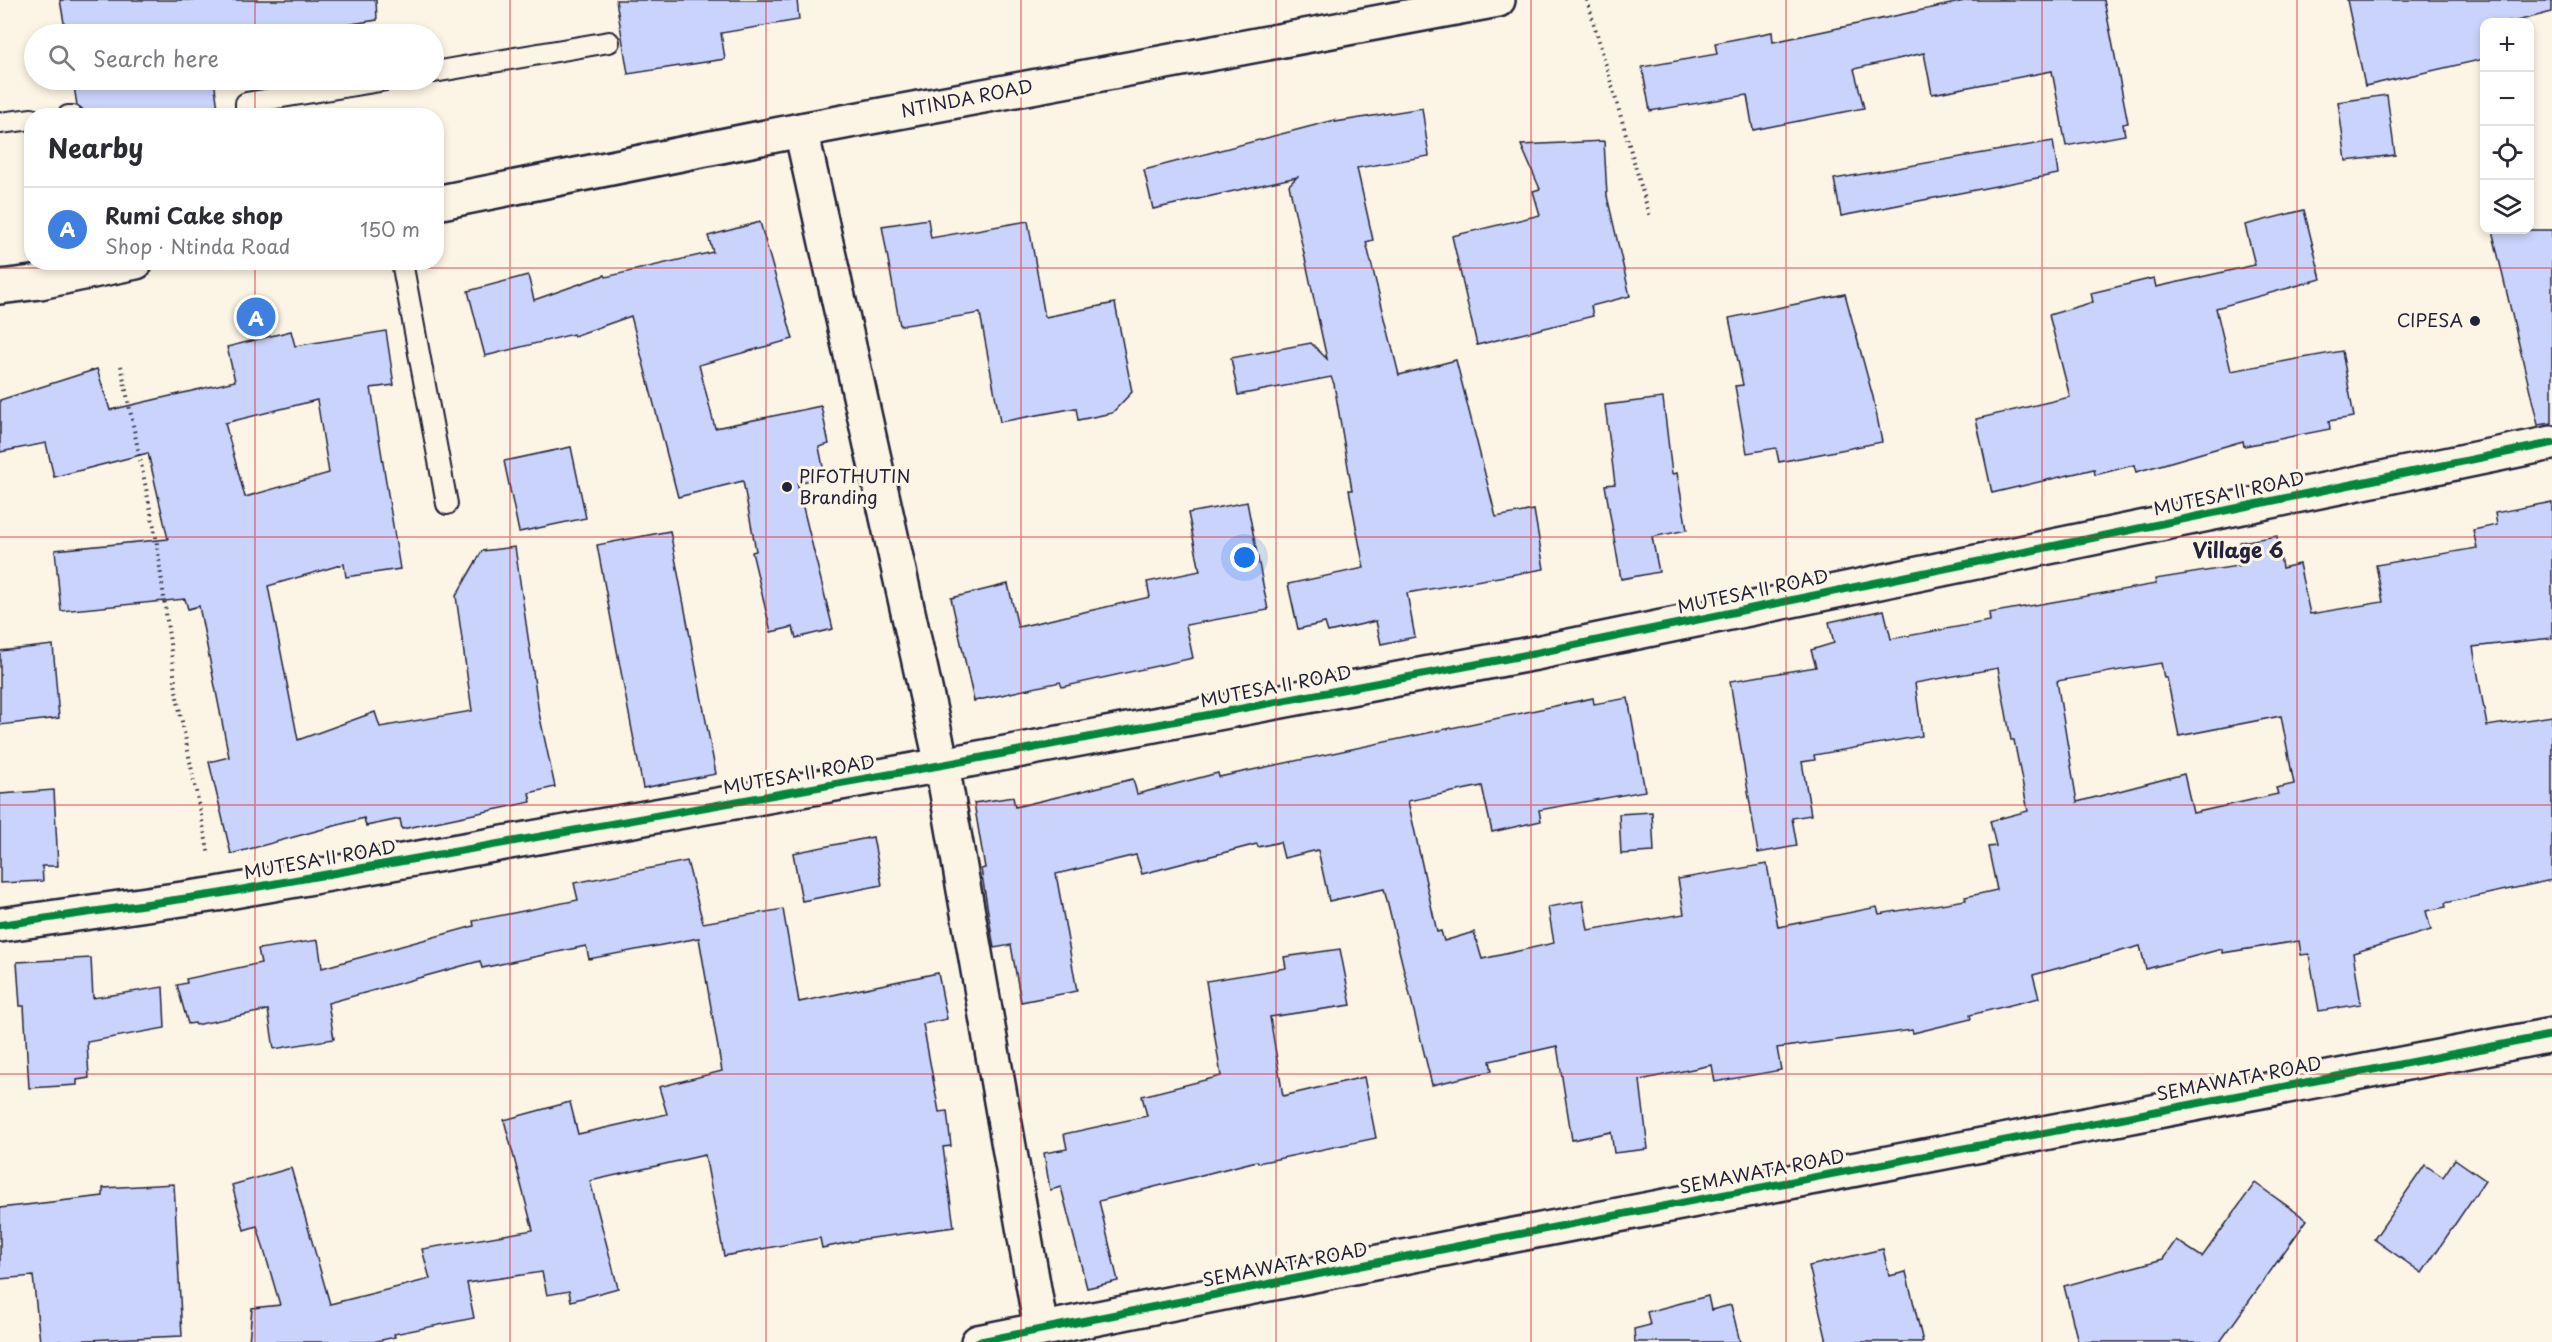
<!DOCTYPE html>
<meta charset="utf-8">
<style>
:root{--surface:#fff;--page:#f7f7f7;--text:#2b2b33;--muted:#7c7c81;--line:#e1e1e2;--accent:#d93025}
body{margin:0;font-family:"Playpen Sans",sans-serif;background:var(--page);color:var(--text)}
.controls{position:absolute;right:18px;top:18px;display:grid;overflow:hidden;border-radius:12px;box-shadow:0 3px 9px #0003}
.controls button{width:54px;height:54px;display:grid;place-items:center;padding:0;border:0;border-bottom:2px solid var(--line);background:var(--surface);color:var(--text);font:30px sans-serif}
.you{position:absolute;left:1245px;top:558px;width:21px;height:21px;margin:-15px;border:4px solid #fff;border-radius:50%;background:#1a73e8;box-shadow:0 0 0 9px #1a73e833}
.badge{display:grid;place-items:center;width:39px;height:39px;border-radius:50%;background:var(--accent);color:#fff;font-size:20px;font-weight:700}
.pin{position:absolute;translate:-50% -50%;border:3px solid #fff;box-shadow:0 2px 6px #0006}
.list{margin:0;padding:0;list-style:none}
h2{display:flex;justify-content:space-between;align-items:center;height:78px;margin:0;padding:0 24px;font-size:26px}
h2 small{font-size:20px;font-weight:400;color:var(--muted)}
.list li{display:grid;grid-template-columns:39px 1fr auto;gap:18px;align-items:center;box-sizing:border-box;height:84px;padding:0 24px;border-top:2px solid var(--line)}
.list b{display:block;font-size:22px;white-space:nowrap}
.list p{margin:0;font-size:20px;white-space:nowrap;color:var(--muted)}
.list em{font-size:20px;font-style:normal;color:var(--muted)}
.icon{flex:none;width:33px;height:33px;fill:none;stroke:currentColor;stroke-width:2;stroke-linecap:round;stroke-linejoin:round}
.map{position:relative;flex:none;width:2552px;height:1342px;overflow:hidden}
.search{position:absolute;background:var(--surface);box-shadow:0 3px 9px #0003;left:24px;top:24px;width:420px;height:66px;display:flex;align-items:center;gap:15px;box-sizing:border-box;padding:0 21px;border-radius:33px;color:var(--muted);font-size:22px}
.panel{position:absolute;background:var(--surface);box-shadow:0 3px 9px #0003;left:24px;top:108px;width:420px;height:162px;border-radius:24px}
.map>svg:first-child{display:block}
.building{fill:#cad3fb;stroke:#22223b;stroke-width:1.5;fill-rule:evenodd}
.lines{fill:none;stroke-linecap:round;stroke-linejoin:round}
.service-casing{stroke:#22223b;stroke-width:24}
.minor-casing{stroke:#22223b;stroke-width:38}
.secondary-casing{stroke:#22223b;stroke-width:38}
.path{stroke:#22223b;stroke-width:4;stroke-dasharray:1.5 4.5;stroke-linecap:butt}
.service{stroke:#fcf5e5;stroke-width:20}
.minor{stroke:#fcf5e5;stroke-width:33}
.secondary{stroke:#fcf5e5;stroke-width:33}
.cycleway-casing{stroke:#fcf5e5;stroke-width:11}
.cycleway{stroke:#00873e;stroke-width:8}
.grid{fill:none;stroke:#d62828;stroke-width:1.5;stroke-opacity:0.55}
.poi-dot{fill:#22223b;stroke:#fcf5e5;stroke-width:2}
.labels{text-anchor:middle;stroke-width:6;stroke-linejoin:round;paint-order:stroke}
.street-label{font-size:18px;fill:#22223b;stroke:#fcf5e5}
.poi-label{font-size:18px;fill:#22223b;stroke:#fcf5e5;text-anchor:end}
.quarter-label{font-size:21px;font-weight:bold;fill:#22223b;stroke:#fcf5e5}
</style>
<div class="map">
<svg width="2552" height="1342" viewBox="0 0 2552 1342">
<rect width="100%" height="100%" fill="#fcf5e5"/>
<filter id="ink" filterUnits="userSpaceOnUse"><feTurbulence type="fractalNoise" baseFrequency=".0167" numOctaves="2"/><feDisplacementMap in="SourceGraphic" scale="12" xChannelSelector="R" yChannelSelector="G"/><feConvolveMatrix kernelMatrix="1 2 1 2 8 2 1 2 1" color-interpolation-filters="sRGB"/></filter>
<g filter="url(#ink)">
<!-- building -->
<g class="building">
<polygon points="60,0 376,0 377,20 287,34 66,34"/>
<polygon points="616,0 797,0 799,20 721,33 725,59 628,74"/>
<polygon points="1969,0 2104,0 2128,123 2123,124 2125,135 2066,146 2052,71 1932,94 1924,53 1854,69 1864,108 1753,130 1747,95 1650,111 1642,67 1717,54 1715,43 1772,32 1773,42"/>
<polygon points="2347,0 2552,0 2552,12 2513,22 2484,22 2484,59 2365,86"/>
<polygon points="73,80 214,80 218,109 176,116 85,116 83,110 77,105"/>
<polygon points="2387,95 2395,155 2346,161 2338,102"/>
<polygon points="1422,108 1429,156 1357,168 1373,240 1366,242 1399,375 1456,360 1496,517 1534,510 1544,569 1407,593 1415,637 1381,644 1376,621 1328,632 1325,623 1298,629 1288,584 1364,568 1349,490 1352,490 1334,384 1331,377 1238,395 1231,358 1311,343 1327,359 1289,185 1297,177 1153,209 1144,170 1335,120 1335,122"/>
<polygon points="1604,141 1607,196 1630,296 1591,306 1593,316 1477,345 1452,236 1540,215 1533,191 1540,189 1521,145"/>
<polygon points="2053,141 2058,174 1841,216 1834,179"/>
<polygon points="2304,210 2321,279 2216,308 2231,371 2342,351 2354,417 2329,421 2330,429 2244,446 2243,441 2136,472 2134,465 2095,475 2094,469 1992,493 1976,419 2070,397 2049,315 2093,302 2091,293 2154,278 2156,287 2255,265 2245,225"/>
<polygon points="928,219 931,238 1028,221 1045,317 1115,303 1132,392 1112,413 1078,420 1076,408 1000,422 980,313 900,326 882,226"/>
<polygon points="760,222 793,339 699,365 715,428 821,406 829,444 819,447 825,477 797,483 833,629 796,638 793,627 771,632 752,552 756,551 743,481 678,497 631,316 574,336 573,334 485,356 468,291 528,275 534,300 605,275 606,277 713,252 708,236"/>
<polygon points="2492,230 2552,230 2552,423 2538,425"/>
<polygon points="1845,294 1873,397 1882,442 1779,462 1776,448 1747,453 1735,386 1743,385 1729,318"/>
<path d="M291 331 295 346 386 331 394 385 371 388 400 569 346 577 344 564 268 586 298 740 375 712 380 727 472 711 456 596 482 551 515 547 539 713 555 787 529 793 531 802 402 829 400 819 366 826 364 818 231 854 209 762 229 757 199 606 188 609 185 599 61 611 55 550 168 539 148 453 54 477 46 443 0 452V400L97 369 110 410 235 381 227 347ZM317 400 329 473 245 497 225 423Z"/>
<polygon points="1663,398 1672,474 1677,473 1687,530 1652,537 1659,572 1621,579 1605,485 1615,484 1605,405"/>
<polygon points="571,447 586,518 519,532 504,461"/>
<polygon points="1247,502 1268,610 1186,625 1193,658 1062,687 1060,682 974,701 951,598 1008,584 1018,627 1150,597 1147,582 1200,571 1188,513"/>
<path d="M2552 502V638L2473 647 2487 726 2552 716V880L2445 903 2446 907 2426 911 2431 930 2353 953 2361 1004 2319 1011 2309 954 2301 955 2299 941 2222 953V949L2146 969 2140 946 2033 975 2039 998 1970 1015 1971 1019 1913 1033 1912 1030 1777 1048 1781 1070 1715 1082 1712 1065 1640 1080 1648 1149 1614 1153 1611 1132 1572 1140 1557 1046 1490 1061 1492 1071 1432 1085 1384 889 1329 901 1318 850 1284 858 1280 842 1258 847 1257 844 1142 874 1136 855 1056 874 1077 991 1021 1002 1011 945 994 948 981 869 985 868 974 803 1013 797 1015 807 1133 779 1137 794 1218 773 1219 777 1593 698 1594 704 1628 698 1645 791 1539 810 1541 821 1492 832 1482 786 1408 801 1437 932 1441 931 1444 941 1474 932 1482 959 1554 943 1548 907 1583 901 1588 930 1684 914 1678 879 1767 864 1778 927 1877 907 1879 914 1966 900 1965 897 1997 890 1988 847 1996 846 1990 821 2028 811 2014 740H2011L1998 668 1915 683 1922 736 1814 755 1815 760 1802 762 1811 815 1792 818 1797 846 1758 853 1730 681 1816 667 1811 650 1834 643 1829 622 1884 610 1891 639 1990 621 1989 613 2156 584 2155 579 2244 565 2240 542 2277 536 2282 568 2299 564 2310 614 2383 602 2376 565 2477 548 2473 530 2497 525 2495 513ZM2161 663 2164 678H2167L2179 736 2281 716 2294 784 2276 788 2278 794 2193 813 2184 774 2077 802 2057 681Z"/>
<polygon points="670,531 716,774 643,788 597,545"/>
<polygon points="53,645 59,718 0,725 0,651"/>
<polygon points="54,790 58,866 42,866 43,881 0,883 0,794"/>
<polygon points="1652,812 1654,852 1621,854 1619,814"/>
<polygon points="873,837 882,885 802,901 793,853"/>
<polygon points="687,861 703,923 783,909 799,1002 938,973 947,1019 923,1024 939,1112 947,1111 951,1146 943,1147 954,1227 865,1239 822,1248 820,1238 724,1256 705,1155 590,1181 618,1288 571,1301 569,1291 547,1295 542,1272 467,1283 474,1318 394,1334 395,1337 373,1342 249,1342 252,1308 280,1305 257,1226 244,1230 232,1185 291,1168 330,1304 430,1279 422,1249 533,1230 504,1120 570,1102 578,1134 667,1114 659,1087 722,1071 699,938 589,959 586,946 482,968 480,961 328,1003 334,1039 274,1049 268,1010 196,1025 195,1023 188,1024 177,985 187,983 186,979 261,963 258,949 318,940 322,968 474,926 473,921 578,900 574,883"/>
<polygon points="1340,949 1351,1005 1270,1017 1283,1096 1364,1077 1376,1138 1258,1163 1257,1161 1099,1201 1118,1281 1087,1288 1061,1187 1050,1190 1044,1153 1067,1149 1064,1134 1147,1116 1142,1096 1221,1076 1206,981 1286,968 1284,957"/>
<polygon points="91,958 93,998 163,987 165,1028 87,1042 89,1078 77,1080 77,1085 29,1088 24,1006 20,1006 17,962"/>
<polygon points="2455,1159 2485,1180 2422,1273 2374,1239 2425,1165 2443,1177"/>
<polygon points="2255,1183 2307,1220 2220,1342 2078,1342 2064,1286 2163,1259 2176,1240 2202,1257"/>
<polygon points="174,1184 182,1336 40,1342 33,1276 0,1279 0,1208 103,1196 103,1188"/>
<polygon points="1883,1249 1889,1276 1906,1272 1923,1342 1827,1342 1809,1266"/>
<polygon points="1708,1296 1711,1310 1731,1305 1740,1342 1635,1342 1634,1329 1650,1325 1647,1312"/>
</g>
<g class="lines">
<!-- service casing -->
<g class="service-casing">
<g id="service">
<polyline points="434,72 609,42"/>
<polyline points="68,116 73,116"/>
<polyline points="246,116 246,103 386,80"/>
<polyline points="0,123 32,119"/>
<polyline points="402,262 447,504"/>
</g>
</g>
<!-- minor casing -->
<g class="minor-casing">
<g id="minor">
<polyline points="801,130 942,765 1041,1329"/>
<polyline points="0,925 217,894 942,765 1536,653 2552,443"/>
<polyline points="978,1342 1499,1238 2552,1035"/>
</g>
</g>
<!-- secondary casing -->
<g class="secondary-casing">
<g id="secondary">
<polyline points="436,203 801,130 1498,0"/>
<polyline points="0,287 40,282 136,262"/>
</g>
</g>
<!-- path -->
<g class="path">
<polyline points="1587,0 1650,217"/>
<polyline points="121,366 156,537 177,697 209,855"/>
</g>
<!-- service -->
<use href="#service" class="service"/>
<!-- minor -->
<use href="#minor" class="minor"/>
<!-- secondary -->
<use href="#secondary" class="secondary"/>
<!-- cycleway casing -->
<g class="cycleway-casing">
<g id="cycleway">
<polyline points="0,925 217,894 942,765 1536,653 2552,443"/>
<polyline points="978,1342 1499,1238 2552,1035"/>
</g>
</g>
<!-- cycleway -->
<use href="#cycleway" class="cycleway"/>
</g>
</g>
<!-- grid -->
<path class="grid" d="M255 0V34M510 0V1342M766 0V1342M1021 0V1342M1276 0V1342M1531 0V1342M1786 0V1342M2042 0V1342M2297 0V1342M255 80V116M255 262V1342M0 268H2552M0 537H2552M0 805H2552M0 1074H2552"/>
<!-- markers -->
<g class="poi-dot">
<circle cx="2475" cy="321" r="6"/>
<circle cx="787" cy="487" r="6"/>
</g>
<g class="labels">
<!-- street labels -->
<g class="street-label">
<text transform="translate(967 99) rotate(-11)" y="6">NTINDA ROAD</text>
<text transform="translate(2229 494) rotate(-12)" y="6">MUTESA II ROAD</text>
<text transform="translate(1753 592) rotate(-12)" y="6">MUTESA II ROAD</text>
<text transform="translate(1276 687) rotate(-11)" y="6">MUTESA II ROAD</text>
<text transform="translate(799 775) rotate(-10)" y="6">MUTESA II ROAD</text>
<text transform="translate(320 860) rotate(-10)" y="6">MUTESA II ROAD</text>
<text transform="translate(2239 1079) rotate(-11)" y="6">SEMAWATA ROAD</text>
<text transform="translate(1762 1172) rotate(-11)" y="6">SEMAWATA ROAD</text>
<text transform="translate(1285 1265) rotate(-11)" y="6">SEMAWATA ROAD</text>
</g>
<!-- poi labels -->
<g class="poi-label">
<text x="2463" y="327">CIPESA</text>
<text x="799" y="483" text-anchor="start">PIFOTHUTIN<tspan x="799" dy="21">Branding</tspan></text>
</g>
<!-- quarter labels -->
<g class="quarter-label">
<text x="2238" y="558">Village 6</text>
</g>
</g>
</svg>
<div class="controls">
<button>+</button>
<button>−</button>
<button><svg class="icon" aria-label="locate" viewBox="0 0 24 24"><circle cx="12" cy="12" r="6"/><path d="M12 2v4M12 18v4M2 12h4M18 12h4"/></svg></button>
<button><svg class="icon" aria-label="layers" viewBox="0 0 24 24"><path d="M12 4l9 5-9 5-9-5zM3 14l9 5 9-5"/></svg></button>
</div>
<div class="you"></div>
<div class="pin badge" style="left:256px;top:317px;background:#3f7fe0">A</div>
<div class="search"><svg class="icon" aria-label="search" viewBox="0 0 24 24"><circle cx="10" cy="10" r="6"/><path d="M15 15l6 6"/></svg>Search here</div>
<section class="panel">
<h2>Nearby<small></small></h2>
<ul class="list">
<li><span class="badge" style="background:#3f7fe0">A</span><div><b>Rumi Cake shop</b><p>Shop · Ntinda Road</p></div><em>150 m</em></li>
</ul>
</section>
</div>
